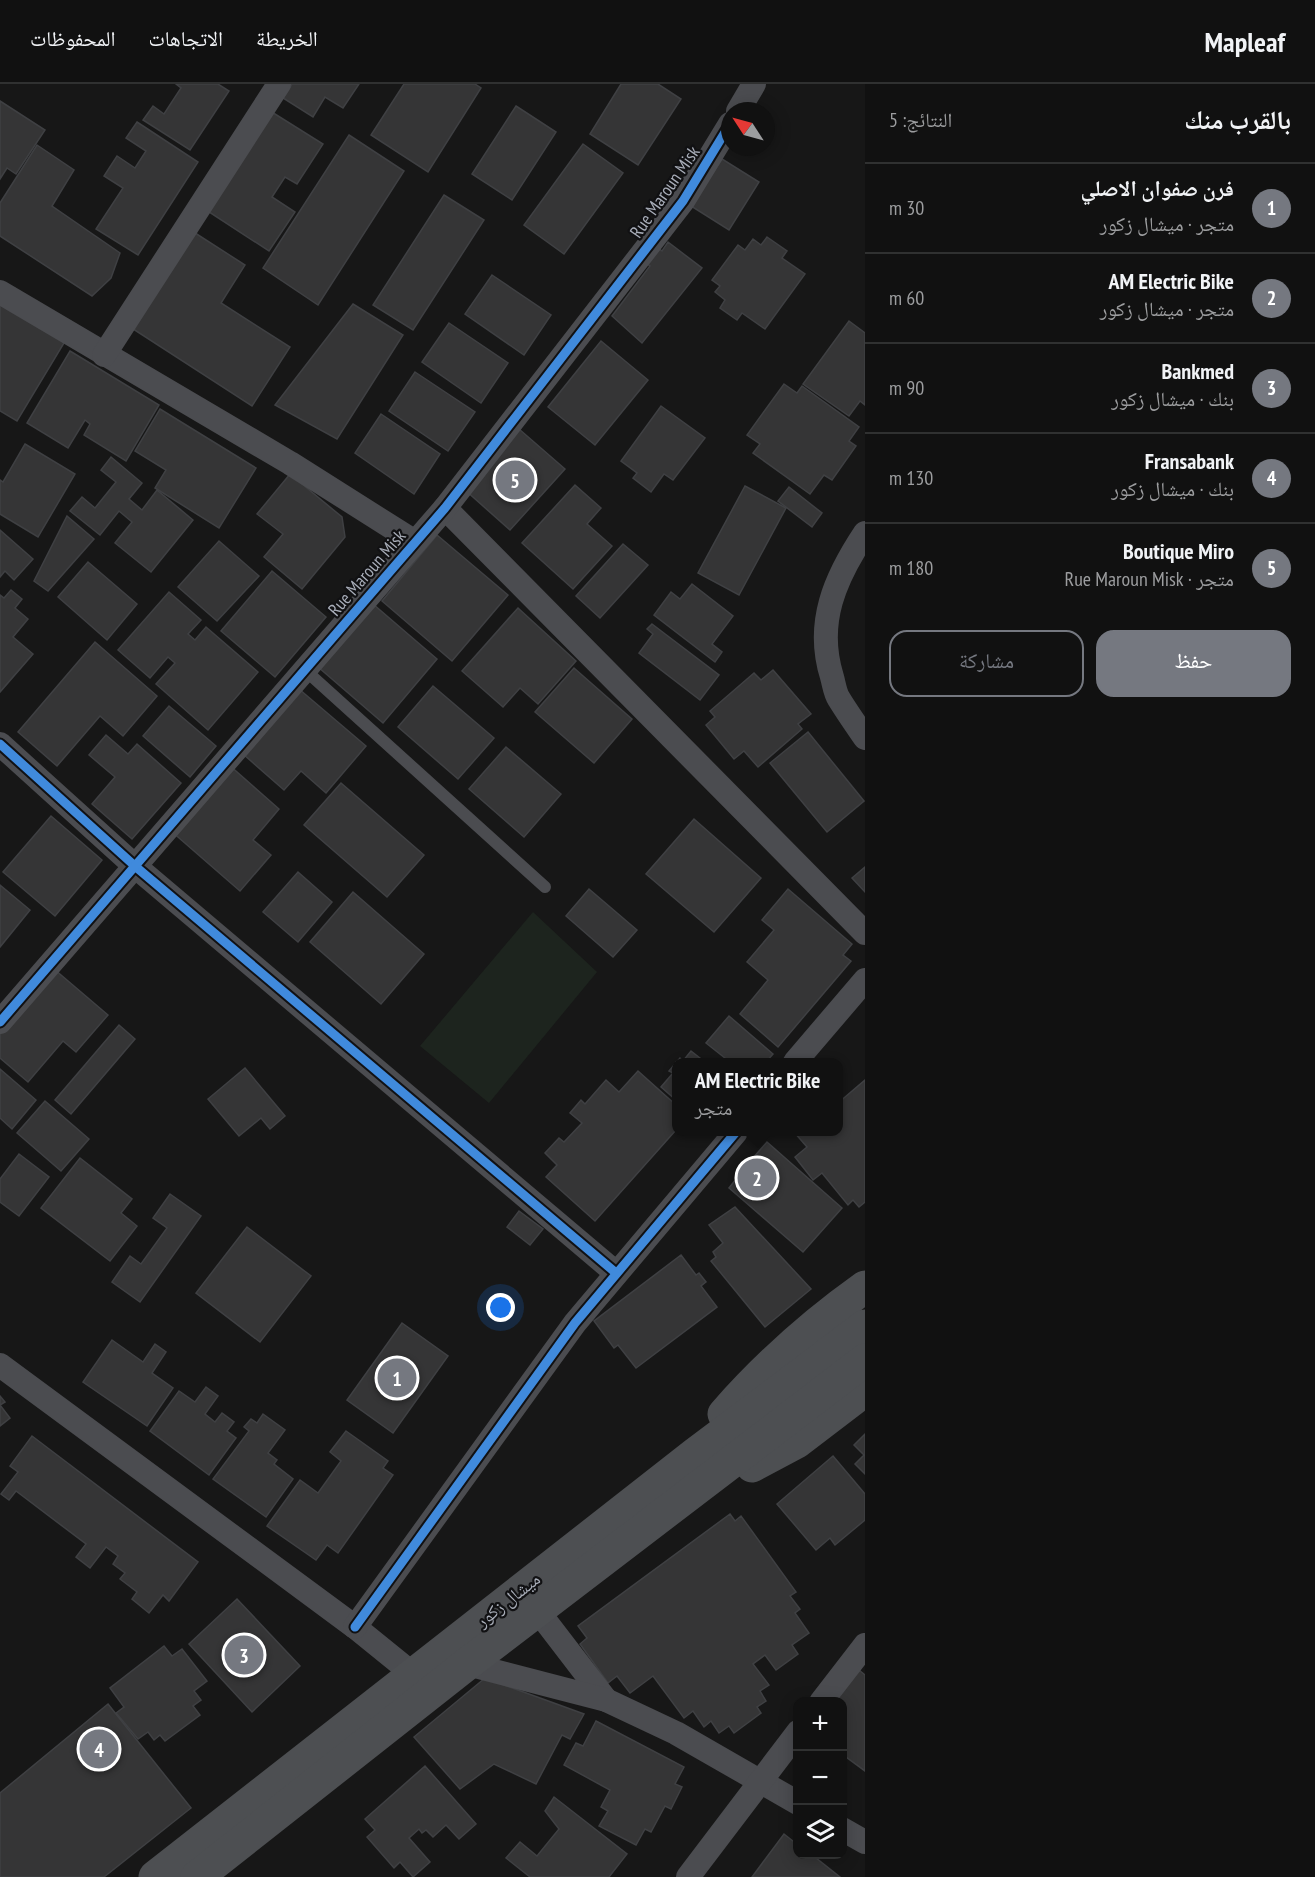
<!DOCTYPE html>
<html lang="ar">
<meta charset="utf-8">
<style>
:root{--surface:#111;--page:#1e1f1f;--text:#f1f3f6;--muted:#9c9d9f;--line:#303131;--accent:#757880}
body{margin:0;font-family:"PT Sans Narrow","Noto Naskh Arabic",sans-serif;background:var(--page);color:var(--text);direction:rtl}
.controls{position:absolute;right:18px;bottom:18px;display:grid;overflow:hidden;border-radius:12px;box-shadow:0 3px 15px #0003}
.controls button{width:54px;height:54px;display:grid;place-items:center;padding:0;border:0;border-bottom:2px solid var(--line);background:var(--surface);color:var(--text);font:30px sans-serif}
.compass{position:absolute;left:721px;top:18px;width:54px;height:54px;border-radius:50%;background:var(--surface);box-shadow:0 3px 15px #0003;rotate:306deg}
.you{position:absolute;left:501px;top:1224px;width:21px;height:21px;margin:-15px;border:4px solid #fff;border-radius:50%;background:#1a73e8;box-shadow:0 0 0 9px #1a73e833}
.badge{display:grid;place-items:center;width:39px;height:39px;border-radius:50%;background:var(--accent);color:#fff;font-size:20px;font-weight:700}
.pin{position:absolute;translate:-50% -50%;border:3px solid #fff;box-shadow:0 2px 6px #0006}
.popup{position:absolute;left:672px;top:974px;width:171px;height:78px;box-sizing:border-box;display:grid;place-content:center;border-radius:12px;background:var(--surface);filter:drop-shadow(0 2px 4px #0005);font-size:20px;white-space:nowrap;color:var(--muted)}
.popup b{font-size:22px;color:var(--text)}
.popup::after{content:'';position:absolute;left:50%;top:100%;margin-left:-12px;border:12px solid transparent;border-top-color:var(--surface)}
.list{margin:0;padding:0;list-style:none}
h2{display:flex;justify-content:space-between;align-items:center;height:78px;margin:0;padding:0 24px;font-size:26px}
h2 small{font-size:20px;font-weight:400;color:var(--muted)}
.list li{display:grid;grid-template-columns:39px 1fr auto;gap:18px;align-items:center;box-sizing:border-box;height:90px;padding:0 24px;border-top:2px solid var(--line)}
.list b{display:block;font-size:22px;white-space:nowrap}
.list p{margin:0;font-size:20px;white-space:nowrap;color:var(--muted)}
.list em{font-size:20px;font-style:normal;color:var(--muted)}
.actions{display:flex;gap:12px;padding:18px 24px}
.actions a{flex:1;padding:14px 0;border:2px solid var(--accent);border-radius:18px;text-align:center;font-size:21px;color:var(--accent)}
.actions .main{background:var(--accent);color:#fff}
.icon{flex:none;width:33px;height:33px;fill:none;stroke:currentColor;stroke-width:2;stroke-linecap:round;stroke-linejoin:round}
.map{position:relative;flex:none;width:865px;height:1793px;overflow:hidden;direction:ltr}
header{display:flex;align-items:center;gap:36px;box-sizing:border-box;height:84px;padding:0 30px;background:var(--surface);border-bottom:2px solid var(--line)}
header strong{font-size:28px}
nav{display:flex;gap:33px;margin-inline-start:auto;font-size:21px}
main{display:flex}
aside{flex:1;background:var(--surface)}
.map>svg:first-child{display:block}
.green{fill:#1d241e}
.building{fill:#353536;stroke:#3f4043;stroke-width:1.5}
.lines{fill:none;stroke-linecap:round;stroke-linejoin:round}
.lane{stroke:#4b4c50;stroke-width:12}
.street{stroke:#4b4c50;stroke-width:24}
.primary{stroke:#4d4f52;stroke-width:33}
.cycleway-casing{stroke:#111113;stroke-width:13}
.cycleway{stroke:#408adc;stroke-width:9}
.labels{text-anchor:middle;stroke-width:4.5;stroke-linejoin:round;paint-order:stroke}
.street-label{font-size:18px;fill:#a8adb8;stroke:#111113}
</style>
<header>
<strong>Mapleaf</strong>
<nav><a>الخريطة</a><a>الاتجاهات</a><a>المحفوظات</a></nav>
</header>
<main>
<aside>
<h2>بالقرب منك<small>النتائج: 5</small></h2>
<ul class="list">
<li><span class="badge">1</span><div><b>فرن صفوان الاصلي</b><p>متجر · ميشال زكور</p></div><em>30 m</em></li>
<li><span class="badge">2</span><div><b>AM Electric Bike</b><p>متجر · ميشال زكور</p></div><em>60 m</em></li>
<li><span class="badge">3</span><div><b>Bankmed</b><p>بنك · ميشال زكور</p></div><em>90 m</em></li>
<li><span class="badge">4</span><div><b>Fransabank</b><p>بنك · ميشال زكور</p></div><em>130 m</em></li>
<li><span class="badge">5</span><div><b>Boutique Miro</b><p>متجر · Rue Maroun Misk</p></div><em>180 m</em></li>
</ul>
<div class="actions"><a class="main">حفظ</a><a>مشاركة</a></div>
</aside>
<div class="map">
<svg width="865" height="1793" viewBox="0 0 865 1793">
<rect width="100%" height="100%" fill="#171717"/>
<!-- green -->
<polygon class="green" points="533,828 597,888 489,1019 420,962"/>
<!-- building -->
<g class="building">
<polygon points="176,0 218,0 229,7 190,66 143,36 153,22 164,30 181,4"/>
<polygon points="292,0 359,0 343,24 325,13 313,33 283,14"/>
<polygon points="404,0 475,0 481,4 428,88 371,51"/>
<polygon points="621,0 658,0 681,15 638,81 590,50"/>
<polygon points="0,17 45,46 16,90 7,84 0,95"/>
<polygon points="516,22 556,48 512,116 472,90"/>
<polygon points="267,25 323,60 297,100 285,93 272,113 295,128 269,167 203,124"/>
<polygon points="137,38 198,78 138,171 96,145 123,104 104,92 117,72 135,84 146,67 126,54"/>
<polygon points="349,51 404,87 318,221 263,184"/>
<polygon points="583,60 623,89 564,170 524,141"/>
<polygon points="37,61 74,86 52,122 120,169 111,194 92,212 0,152 0,119"/>
<polygon points="722,75 759,98 729,146 691,122"/>
<polygon points="444,111 484,136 413,246 373,221"/>
<polygon points="192,147 245,181 221,219 290,263 252,322 130,243"/>
<polygon points="767,153 787,167 782,174 805,190 765,245 742,229 737,236 720,224 725,216 715,208 720,202 712,196 738,161 745,166 753,155 761,161"/>
<polygon points="668,158 702,184 642,259 612,232 650,182 646,179 657,163 662,167"/>
<polygon points="492,191 551,231 524,271 465,230"/>
<polygon points="0,213 67,254 17,337 0,327"/>
<polygon points="353,220 403,251 337,355 275,321"/>
<polygon points="849,237 865,249 865,321 860,317 849,332 803,300"/>
<polygon points="449,239 508,279 481,319 422,278"/>
<polygon points="601,257 648,296 595,361 548,323"/>
<polygon points="70,267 159,321 126,377 84,351 90,340 85,336 68,364 27,339"/>
<polygon points="415,288 475,328 448,367 389,327"/>
<polygon points="784,300 797,309 802,302 859,343 849,357 856,362 832,396 824,391 810,410 753,369 760,360 747,351"/>
<polygon points="661,322 705,354 673,396 664,390 651,408 633,394 637,389 621,377"/>
<polygon points="160,325 256,384 219,444 155,404 166,386 135,367"/>
<polygon points="381,330 440,370 414,410 355,369"/>
<polygon points="519,345 565,385 510,446 465,406"/>
<polygon points="25,360 75,390 38,453 0,430 0,396 3,398"/>
<polygon points="111,373 142,399 129,415 142,426 157,406 193,436 151,488 115,459 132,438 119,427 100,451 70,427 82,413 95,424 116,398 101,386"/>
<polygon points="290,390 342,433 345,453 302,505 264,473 283,450 257,430"/>
<polygon points="575,401 601,424 587,440 612,462 573,505 522,459"/>
<polygon points="745,402 786,424 739,511 698,489"/>
<polygon points="789,403 822,429 812,443 778,417"/>
<polygon points="67,432 94,455 48,507 34,497"/>
<polygon points="0,446 33,475 14,496 5,487 0,493"/>
<polygon points="437,451 508,511 452,577 382,517"/>
<polygon points="219,457 259,492 217,537 178,503"/>
<polygon points="623,460 648,481 600,534 576,512"/>
<polygon points="88,478 137,520 107,556 58,513"/>
<polygon points="272,487 326,533 275,593 221,547"/>
<polygon points="692,500 733,532 712,560 722,568 715,578 654,531 671,508 680,515"/>
<polygon points="11,506 22,515 15,524 28,535 13,553 33,570 0,608 0,511 4,514"/>
<polygon points="169,508 201,536 188,550 195,556 206,543 258,588 208,646 156,600 175,579 168,573 150,594 118,566"/>
<polygon points="373,520 437,575 383,639 318,583"/>
<polygon points="518,524 576,577 538,620 520,604 503,623 462,587"/>
<polygon points="652,540 719,591 700,616 639,569 653,550 647,545"/>
<polygon points="95,558 157,612 123,652 100,632 57,682 18,648"/>
<polygon points="574,584 632,635 594,679 535,628"/>
<polygon points="773,586 811,630 798,640 802,645 758,683 744,667 734,675 706,641 715,633 710,627 754,589 761,596"/>
<polygon points="433,602 494,654 458,695 398,643"/>
<polygon points="299,605 366,662 326,709 301,687 284,706 243,670"/>
<polygon points="169,622 216,662 190,693 143,652"/>
<polygon points="808,648 864,717 827,748 770,679"/>
<polygon points="106,651 128,670 137,660 181,699 132,755 92,720 115,693 89,671"/>
<polygon points="506,663 561,710 524,753 469,705"/>
<polygon points="228,680 279,725 253,756 271,771 240,807 171,747"/>
<polygon points="341,699 424,771 387,813 304,741"/>
<polygon points="51,732 102,776 55,832 3,788"/>
<polygon points="694,735 761,794 714,848 646,790"/>
<polygon points="865,783 865,808 852,794"/>
<polygon points="298,788 332,818 298,858 263,828"/>
<polygon points="0,801 30,826 0,863"/>
<polygon points="589,805 637,846 613,873 566,832"/>
<polygon points="788,805 852,860 843,871 851,877 778,963 740,930 768,896 747,878 774,846 762,836"/>
<polygon points="353,808 424,870 381,920 310,858"/>
<polygon points="54,885 108,931 76,968 63,957 28,998 0,974 0,948"/>
<polygon points="729,932 773,970 766,978 730,978 706,959"/>
<polygon points="119,941 135,955 71,1030 55,1016"/>
<polygon points="691,967 705,978 676,978 676,1016 661,1003 673,989 669,987 680,974 683,977"/>
<polygon points="245,984 285,1032 270,1045 261,1034 239,1052 208,1015"/>
<polygon points="0,985 36,1016 12,1045 0,1034"/>
<polygon points="638,987 676,1021 676,1046 595,1137 546,1093 557,1081 545,1069 559,1054 564,1058 582,1039 570,1029 581,1016 585,1020 606,996 619,1008"/>
<polygon points="865,996 865,1118 859,1123 853,1116 848,1121 822,1089 813,1096 795,1073 807,1063 794,1048 838,1048 838,1019"/>
<polygon points="45,1017 89,1055 61,1087 17,1049"/>
<polygon points="767,1058 842,1124 803,1168 729,1104 740,1090 747,1096 761,1080 753,1074"/>
<polygon points="19,1070 49,1093 19,1132 0,1118 0,1095"/>
<polygon points="80,1074 132,1115 121,1129 137,1142 110,1177 41,1124"/>
<polygon points="170,1110 201,1132 140,1218 112,1198 130,1172 141,1180 167,1144 153,1134"/>
<polygon points="735,1123 811,1205 765,1243 711,1177 716,1173 713,1168 723,1159 709,1141"/>
<polygon points="519,1127 543,1145 530,1161 507,1143"/>
<polygon points="247,1143 311,1192 260,1258 196,1209"/>
<polygon points="681,1171 696,1191 699,1189 706,1198 701,1202 717,1223 636,1284 618,1261 614,1264 594,1237"/>
<polygon points="402,1239 448,1272 393,1349 347,1316"/>
<polygon points="112,1256 143,1278 155,1260 166,1268 152,1289 173,1304 147,1342 83,1298"/>
<polygon points="206,1303 218,1312 205,1330 215,1338 222,1329 234,1338 227,1347 236,1354 209,1391 150,1347 179,1307 195,1318"/>
<polygon points="0,1312 5,1318 0,1321 10,1334 0,1342"/>
<polygon points="263,1330 285,1346 268,1369 277,1376 274,1380 293,1395 266,1433 213,1395 249,1347 244,1343 251,1335 257,1339"/>
<polygon points="346,1347 388,1377 383,1384 393,1391 338,1469 327,1461 316,1476 267,1442 300,1396 318,1409 341,1377 330,1368"/>
<polygon points="865,1350 865,1390 855,1380 864,1371 854,1361"/>
<polygon points="32,1352 198,1478 169,1517 163,1511 149,1529 132,1515 137,1508 120,1495 125,1489 113,1480 118,1472 106,1463 90,1484 76,1473 86,1460 16,1407 9,1416 1,1410 18,1388 10,1382"/>
<polygon points="833,1372 865,1410 865,1436 835,1461 830,1454 816,1466 777,1420"/>
<polygon points="730,1430 735,1437 741,1432 796,1508 790,1512 800,1525 795,1529 809,1549 792,1561 798,1570 776,1586 765,1571 753,1580 769,1601 760,1607 766,1617 757,1623 761,1629 734,1649 729,1642 719,1649 711,1637 704,1643 693,1627 684,1634 653,1592 630,1609 617,1592 608,1599 580,1560 587,1554 578,1542"/>
<polygon points="237,1515 300,1582 252,1628 189,1560"/>
<polygon points="164,1562 172,1572 182,1565 207,1597 194,1607 201,1616 193,1622 200,1631 165,1657 160,1651 154,1656 148,1648 138,1655 116,1629 124,1623 110,1604"/>
<polygon points="854,1582 865,1591 865,1687 842,1670 842,1618 827,1618"/>
<polygon points="485,1594 584,1630 570,1655 562,1651 536,1700 494,1680 460,1705 414,1653"/>
<polygon points="108,1620 191,1724 104,1793 0,1793 0,1709"/>
<polygon points="596,1637 684,1683 675,1700 682,1703 671,1725 665,1722 651,1748 645,1745 636,1761 599,1742 608,1727 601,1723 610,1706 564,1681 576,1659 583,1662"/>
<polygon points="425,1682 476,1740 459,1755 446,1741 433,1753 426,1746 422,1749 419,1745 409,1754 430,1778 413,1793 400,1778 394,1784 367,1753 375,1746 365,1735"/>
<polygon points="554,1713 627,1770 609,1793 530,1793 506,1774 520,1758 537,1772 559,1745 545,1727"/>
<polygon points="784,1750 798,1761 798,1770 811,1770 840,1793 752,1793"/>
</g>
<g class="lines">
<!-- lane -->
<polyline class="lane" points="305,586 545,803"/>
<!-- street -->
<g class="street">
<polyline points="738,27 754,0"/>
<polyline points="0,208 290,379 415,458"/>
<polyline points="104,271 279,0"/>
<polyline points="445,424 865,849"/>
<path d="M865 449C835 494 815 539 832 593 834 600 835 609 839 615 847 628 856 641 865 654"/>
<polyline points="0,660 136,783 616,1189"/>
<polyline points="0,938 445,424 683,117 730,40"/>
<polyline points="795,978 865,896"/>
<polyline points="0,1281 355,1543 413,1590"/>
<polyline points="537,1526 606,1616"/>
<polyline points="355,1543 575,1239 736,1048"/>
<polyline points="467,1580 606,1616 676,1649 798,1719"/>
<polyline points="821,1618 865,1561"/>
<polyline points="842,1745 865,1758"/>
<polyline points="688,1793 798,1648"/>
</g>
<!-- primary -->
<g class="primary">
<path d="M724 1330C766 1282 813 1240 865 1203"/>
<polyline points="752,1382 797,1358 865,1306"/>
<polyline points="155,1793 695,1370 865,1242"/>
<polyline points="197,1793 467,1580 865,1276"/>
</g>
<!-- cycleway casing -->
<g class="cycleway-casing">
<g id="cycleway">
<polyline points="0,660 136,783 616,1189"/>
<polyline points="0,938 445,424 683,117 730,40"/>
<polyline points="355,1543 575,1239 736,1048"/>
</g>
</g>
<!-- cycleway -->
<use href="#cycleway" class="cycleway"/>
</g>
<g class="labels">
<!-- street labels -->
<g class="street-label">
<text transform="translate(665 108) rotate(-55)" y="6">Rue Maroun Misk</text>
<text transform="translate(367 489) rotate(-49)" y="6">Rue Maroun Misk</text>
<text transform="translate(508 1516) rotate(-38)" y="6">ميشال زكور</text>
</g>
</g>
</svg>
<div class="controls">
<button>+</button>
<button>−</button>
<button><svg class="icon" aria-label="layers" viewBox="0 0 24 24"><path d="M12 4l9 5-9 5-9-5zM3 14l9 5 9-5"/></svg></button>
</div>
<svg class="compass" viewBox="-18 -18 36 36"><path d="M0-13l5 13h-10z" fill="#e53935"/><path d="M0 13l5-13h-10z" fill="#9c9d9f"/></svg>
<div class="you"></div>
<div class="pin badge" style="left:397px;top:1294px">1</div>
<div class="pin badge" style="left:757px;top:1094px">2</div>
<div class="popup"><b>AM Electric Bike</b>متجر</div>
<div class="pin badge" style="left:244px;top:1571px">3</div>
<div class="pin badge" style="left:99px;top:1665px">4</div>
<div class="pin badge" style="left:515px;top:396px">5</div>
</div>
</main>
